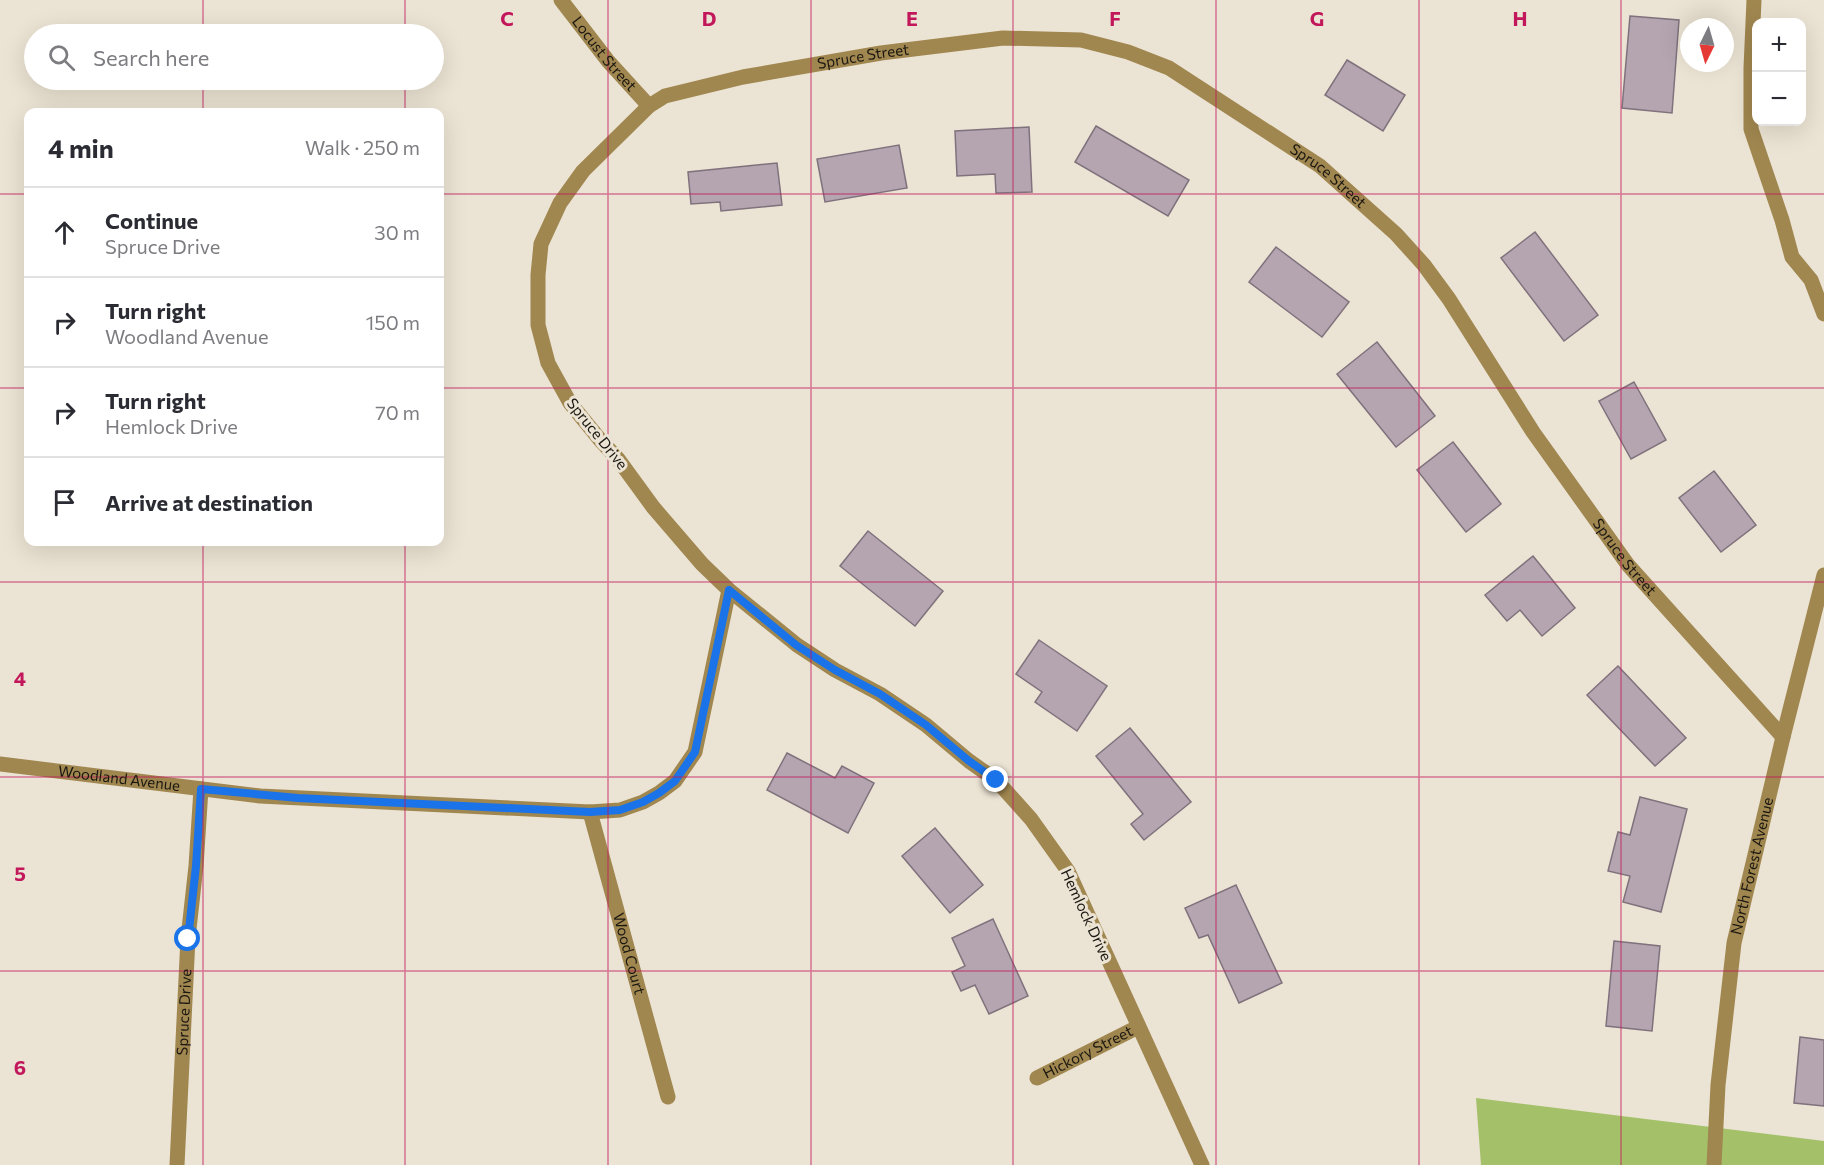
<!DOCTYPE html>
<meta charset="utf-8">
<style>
:root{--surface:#fff;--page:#f7f7f7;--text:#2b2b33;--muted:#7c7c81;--line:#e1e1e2}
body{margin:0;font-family:Commissioner,sans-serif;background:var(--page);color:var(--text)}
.controls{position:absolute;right:18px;top:18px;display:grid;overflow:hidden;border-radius:12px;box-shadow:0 6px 24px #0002}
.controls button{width:54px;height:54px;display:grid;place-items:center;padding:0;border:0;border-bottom:2px solid var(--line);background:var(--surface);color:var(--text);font:30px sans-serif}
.compass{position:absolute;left:1680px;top:18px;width:54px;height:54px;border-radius:50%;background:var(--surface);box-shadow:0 6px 24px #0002;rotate:185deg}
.stop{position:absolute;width:18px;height:18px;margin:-14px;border:4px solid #1a73e8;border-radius:50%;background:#fff}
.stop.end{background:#1a73e8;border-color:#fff;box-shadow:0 2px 6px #0008}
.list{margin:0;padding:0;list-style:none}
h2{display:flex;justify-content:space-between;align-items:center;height:78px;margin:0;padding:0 24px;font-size:26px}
h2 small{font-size:20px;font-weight:400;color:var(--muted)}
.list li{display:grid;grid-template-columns:39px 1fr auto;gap:18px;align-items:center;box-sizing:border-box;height:90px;padding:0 24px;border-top:2px solid var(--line)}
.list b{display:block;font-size:22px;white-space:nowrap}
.list p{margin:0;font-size:20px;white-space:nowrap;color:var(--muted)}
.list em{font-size:20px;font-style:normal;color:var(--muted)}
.icon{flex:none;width:33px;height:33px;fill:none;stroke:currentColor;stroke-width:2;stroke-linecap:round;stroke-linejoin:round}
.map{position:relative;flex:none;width:1824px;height:1165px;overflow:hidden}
.search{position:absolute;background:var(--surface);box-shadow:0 6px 24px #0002;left:24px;top:24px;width:420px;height:66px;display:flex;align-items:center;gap:15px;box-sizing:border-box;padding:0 21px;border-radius:33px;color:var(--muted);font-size:22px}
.panel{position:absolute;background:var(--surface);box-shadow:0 6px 24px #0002;left:24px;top:108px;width:420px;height:438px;border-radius:12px}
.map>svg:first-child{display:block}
.forest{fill:#a4c16a}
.building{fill:#b4a5b1;stroke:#80727d;stroke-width:1.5}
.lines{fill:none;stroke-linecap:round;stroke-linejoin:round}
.minor{stroke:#a0864f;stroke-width:15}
.route{stroke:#1a73e8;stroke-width:8}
.grid{fill:none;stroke:#c2185b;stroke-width:1.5;stroke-opacity:0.55}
.labels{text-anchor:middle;stroke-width:6;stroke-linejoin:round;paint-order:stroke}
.street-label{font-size:15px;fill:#1a1711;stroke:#ebe3d3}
.grid-label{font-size:20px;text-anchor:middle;font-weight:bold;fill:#c2185b;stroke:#ebe3d3;stroke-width:6;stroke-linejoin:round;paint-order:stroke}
</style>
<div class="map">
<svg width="1824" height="1165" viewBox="0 0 1824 1165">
<rect width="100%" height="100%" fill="#ebe3d3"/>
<!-- forest -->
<polygon class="forest" points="1476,1098 1824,1141 1824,1165 1481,1165"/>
<!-- building -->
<g class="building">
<polygon points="1630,16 1679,20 1672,113 1622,108"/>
<polygon points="1347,60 1405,95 1383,131 1325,95"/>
<polygon points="1096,126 1189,180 1168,216 1075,162"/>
<polygon points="1029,127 1032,192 996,193 995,174 957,176 955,131"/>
<polygon points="899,145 907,188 825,202 817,159"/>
<polygon points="777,163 782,205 721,211 720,202 691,204 688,172"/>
<polygon points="1535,232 1598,315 1564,341 1501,258"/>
<polygon points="1276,247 1349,302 1322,337 1249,282"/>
<polygon points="1377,342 1435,416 1396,447 1337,374"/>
<polygon points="1634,382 1666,440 1631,459 1599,401"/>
<polygon points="1453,442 1501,504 1466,532 1417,470"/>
<polygon points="1714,471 1756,525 1721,552 1679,498"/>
<polygon points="868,531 943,591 915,626 840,566"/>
<polygon points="1533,556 1575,608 1542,636 1520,610 1507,621 1485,595"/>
<polygon points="1039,640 1107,686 1077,731 1035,702 1042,692 1016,674"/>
<polygon points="1618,666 1686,738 1655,766 1587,695"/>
<polygon points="1130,728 1191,802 1144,840 1131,824 1143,814 1096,756"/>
<polygon points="787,753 835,778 842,766 874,783 848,833 767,790"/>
<polygon points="1640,797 1687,809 1661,912 1623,902 1630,876 1608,871 1618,832 1630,835"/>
<polygon points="935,828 983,885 950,913 902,856"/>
<polygon points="1236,885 1282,983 1239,1003 1208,935 1199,938 1185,908"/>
<polygon points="993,919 1028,996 989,1014 975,985 961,991 952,972 965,966 952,938"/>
<polygon points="1614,941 1660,946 1652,1031 1606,1026"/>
<polygon points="1800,1037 1824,1040 1824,1106 1794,1103"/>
</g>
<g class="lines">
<!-- minor -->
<g class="minor">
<path id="s1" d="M561 0 608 61 649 106"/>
<polyline points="1754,0 1751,68 1751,129 1782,220 1792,257 1811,280 1824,314"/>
<path id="s2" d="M0 764 260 796 590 812 620 810 643 802 659 793 675 781 695 752 729 590"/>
<path id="s3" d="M590 812 668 1097"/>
<path id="s4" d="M1037 1078 1138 1027"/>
<path id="s5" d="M177 1165 188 938 196 866 201 789"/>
<path id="s6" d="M1202 1165 1068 871 1031 819 996 780 969 761 926 725 880 694 835 670 797 645 729 590 702 564 653 507 618 459 601 441 570 403 548 363 538 325V275L541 244 560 203 583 171 649 106 665 96 743 77 881 53 1003 38 1081 40 1128 52 1169 68 1320 166 1396 234 1424 265 1449 299 1533 432 1628 565 1783 737"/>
<path id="s7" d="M1714 1165 1718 1085 1734 943 1783 737 1824 575"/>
</g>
</g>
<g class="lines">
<!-- route -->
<polyline class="route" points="188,939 196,866 201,789 298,798 590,812 620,810 643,802 659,793 675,781 695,752 729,590 796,645 835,670 880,694 926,725 969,761 996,780"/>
</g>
<!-- grid -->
<path class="grid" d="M203 0V34M405 0V34M608 0V1165M811 0V1165M1013 0V1165M1216 0V1165M1419 0V1165M1621 0V1165M203 80V112M405 80V112M0 194H28M440 194H1824M0 388H28M440 388H1824M203 542V1165M405 542V1165M0 582H1824M0 777H1824M0 971H1824"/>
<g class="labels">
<!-- street labels -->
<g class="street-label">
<text dy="5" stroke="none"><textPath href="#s1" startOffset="69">Locust Street</textPath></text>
<text dy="5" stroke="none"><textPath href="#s6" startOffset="1578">Spruce Street</textPath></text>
<text dy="5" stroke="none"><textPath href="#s6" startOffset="2082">Spruce Street</textPath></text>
<text transform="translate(597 434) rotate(51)" y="5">Spruce Drive</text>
<text dy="5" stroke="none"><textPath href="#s6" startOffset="2568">Spruce Street</textPath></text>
<text dy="5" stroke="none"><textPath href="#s2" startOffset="120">Woodland Avenue</textPath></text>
<text dy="5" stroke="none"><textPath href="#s7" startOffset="302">North Forest Avenue</textPath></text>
<text transform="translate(1086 915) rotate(65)" y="5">Hemlock Drive</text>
<text dy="5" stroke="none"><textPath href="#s3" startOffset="147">Wood Court</textPath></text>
<text dy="5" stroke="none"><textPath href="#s5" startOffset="153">Spruce Drive</textPath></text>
<text dy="5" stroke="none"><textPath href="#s4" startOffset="57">Hickory Street</textPath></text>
</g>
</g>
<g class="grid-label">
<text x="507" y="26">C</text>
<text x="709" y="26">D</text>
<text x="912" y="26">E</text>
<text x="1115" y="26">F</text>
<text x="1317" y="26">G</text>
<text x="1520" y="26">H</text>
<text x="20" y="686">4</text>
<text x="20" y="881">5</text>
<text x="20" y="1075">6</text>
</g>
</svg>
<div class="controls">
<button>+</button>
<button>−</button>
</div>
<svg class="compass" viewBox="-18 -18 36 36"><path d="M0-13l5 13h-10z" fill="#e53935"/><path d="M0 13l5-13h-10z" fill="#7c7c81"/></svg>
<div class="stop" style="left:188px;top:939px"></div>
<div class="stop end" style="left:996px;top:780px"></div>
<div class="search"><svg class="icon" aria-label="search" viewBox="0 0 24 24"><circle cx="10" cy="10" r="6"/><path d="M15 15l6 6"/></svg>Search here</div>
<section class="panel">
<h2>4 min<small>Walk · 250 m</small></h2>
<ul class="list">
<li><svg class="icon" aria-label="ahead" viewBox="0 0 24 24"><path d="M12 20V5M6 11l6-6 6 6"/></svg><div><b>Continue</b><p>Spruce Drive</p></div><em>30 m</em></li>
<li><svg class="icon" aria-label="right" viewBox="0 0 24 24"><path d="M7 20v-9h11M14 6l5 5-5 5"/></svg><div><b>Turn right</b><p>Woodland Avenue</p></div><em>150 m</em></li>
<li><svg class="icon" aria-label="right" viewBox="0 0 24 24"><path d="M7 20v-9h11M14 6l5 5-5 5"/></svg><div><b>Turn right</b><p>Hemlock Drive</p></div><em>70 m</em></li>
<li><svg class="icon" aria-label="arrive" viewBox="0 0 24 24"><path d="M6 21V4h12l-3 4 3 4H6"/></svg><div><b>Arrive at destination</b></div></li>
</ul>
</section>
</div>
